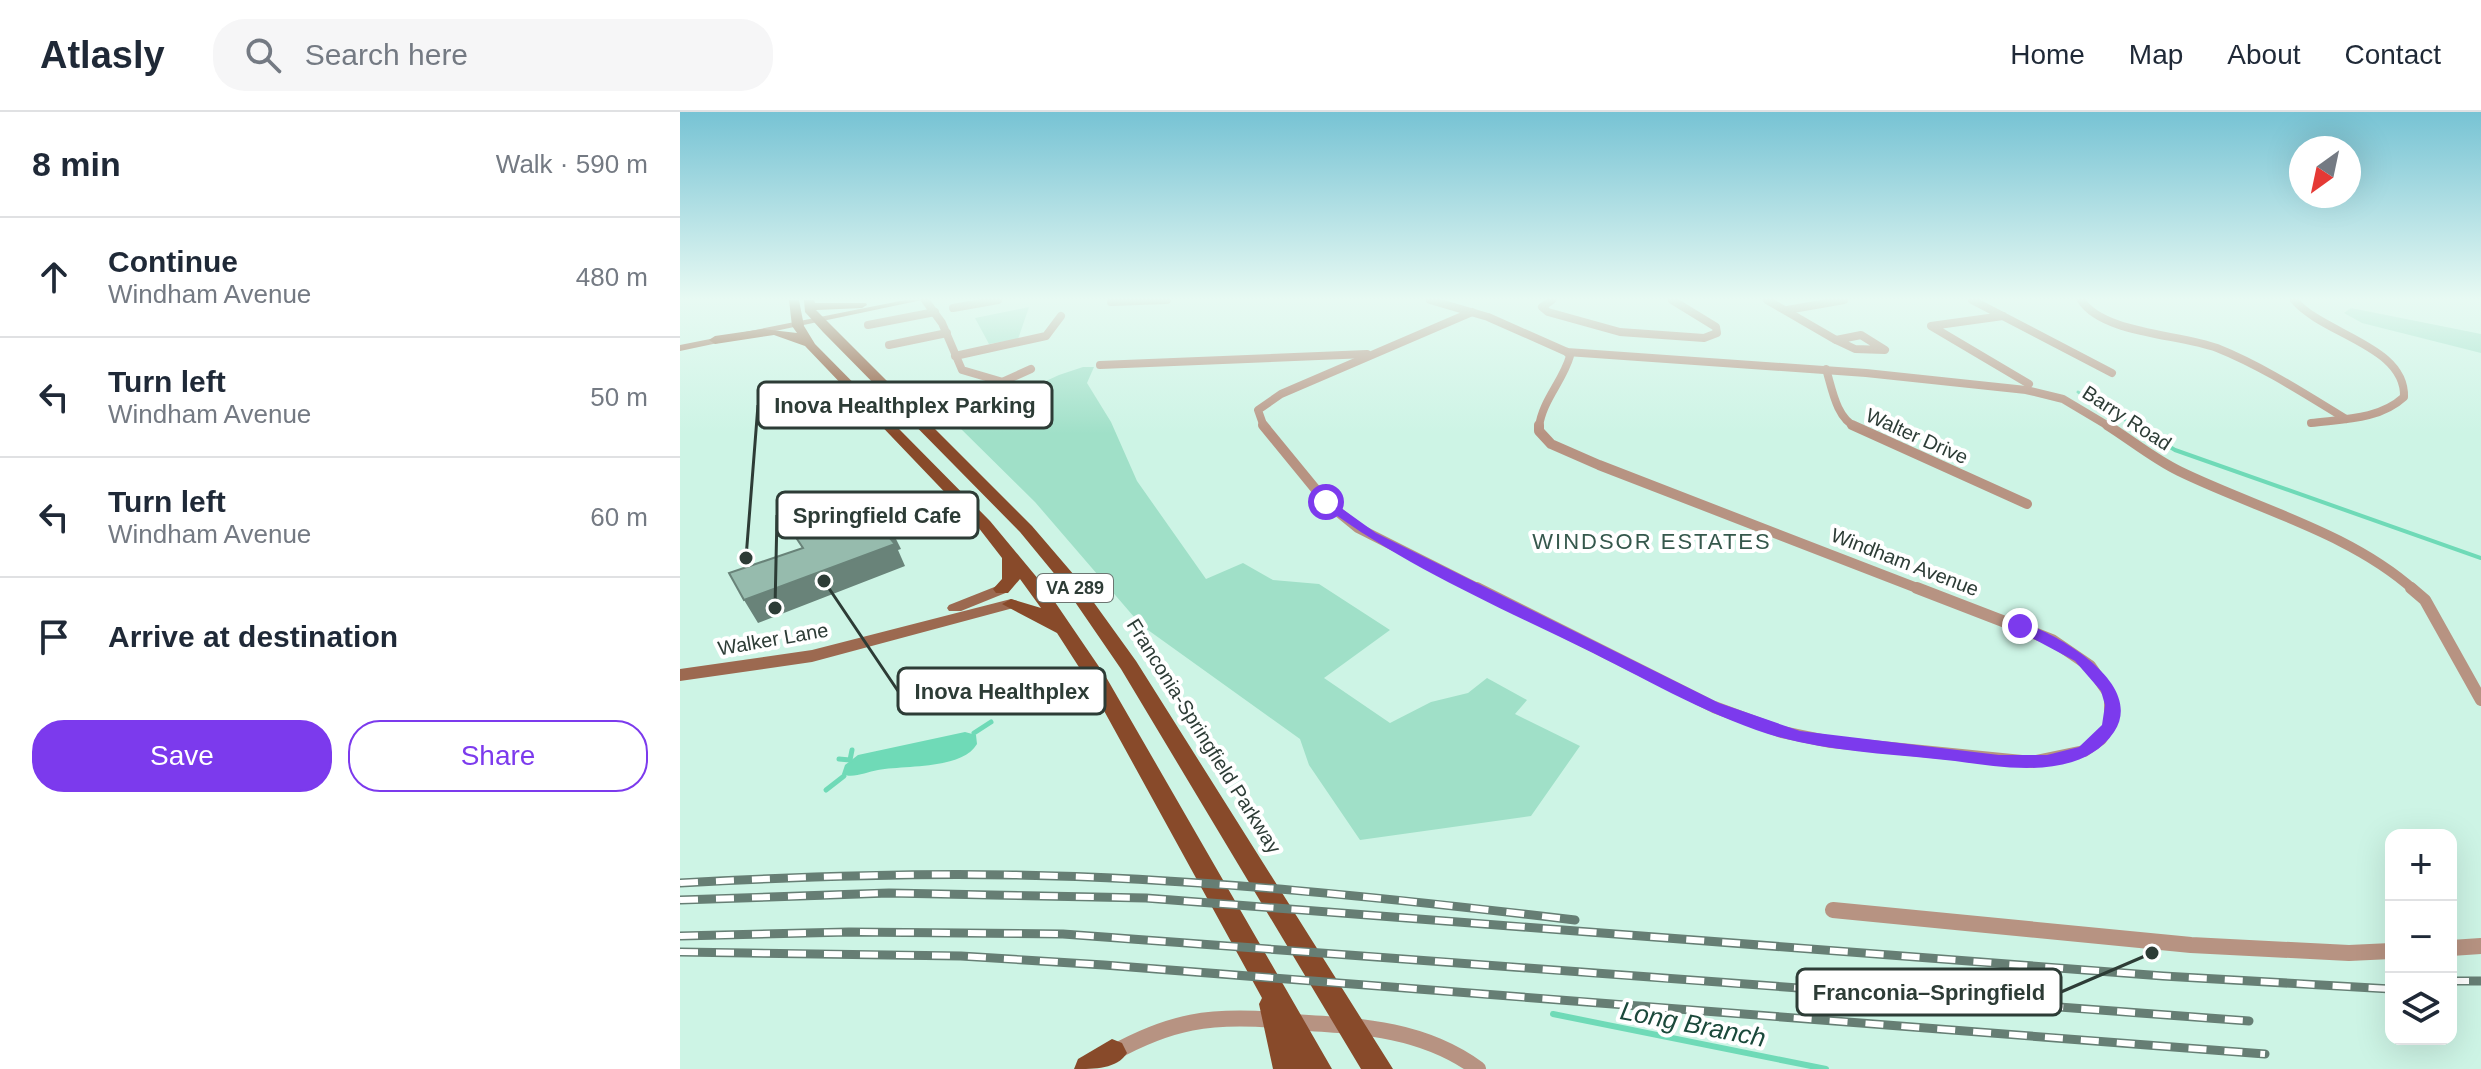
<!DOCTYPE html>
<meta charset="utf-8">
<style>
:root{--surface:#fff;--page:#f6f6f7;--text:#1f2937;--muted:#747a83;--line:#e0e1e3;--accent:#7c3aed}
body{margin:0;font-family:Helvetica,sans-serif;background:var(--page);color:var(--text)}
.controls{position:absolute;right:24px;bottom:24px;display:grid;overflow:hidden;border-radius:16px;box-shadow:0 8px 32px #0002}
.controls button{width:72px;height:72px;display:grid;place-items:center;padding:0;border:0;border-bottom:2px solid var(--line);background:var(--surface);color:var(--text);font:40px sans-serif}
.compass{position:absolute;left:1609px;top:24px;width:72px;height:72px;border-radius:50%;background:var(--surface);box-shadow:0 8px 32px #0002;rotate:213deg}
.stop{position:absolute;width:24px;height:24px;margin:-18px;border:6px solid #7c3aed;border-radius:50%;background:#fff}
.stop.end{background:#7c3aed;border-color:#fff;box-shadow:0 2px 8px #0008}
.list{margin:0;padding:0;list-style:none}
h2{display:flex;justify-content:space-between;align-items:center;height:104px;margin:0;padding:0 32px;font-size:34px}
h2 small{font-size:26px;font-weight:400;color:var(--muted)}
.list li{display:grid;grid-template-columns:52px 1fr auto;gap:24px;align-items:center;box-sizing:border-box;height:120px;padding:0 32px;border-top:2px solid var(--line)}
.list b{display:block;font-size:30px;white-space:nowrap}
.list p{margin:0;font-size:26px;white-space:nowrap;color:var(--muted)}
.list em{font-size:26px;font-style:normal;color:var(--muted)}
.actions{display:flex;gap:16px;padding:24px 32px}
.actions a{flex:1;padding:18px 0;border:2px solid var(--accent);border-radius:32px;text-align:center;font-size:28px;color:var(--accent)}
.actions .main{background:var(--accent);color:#fff}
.icon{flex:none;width:44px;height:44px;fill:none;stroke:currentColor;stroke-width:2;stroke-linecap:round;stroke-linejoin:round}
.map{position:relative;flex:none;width:1801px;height:957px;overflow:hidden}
header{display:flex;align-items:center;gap:48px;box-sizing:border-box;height:112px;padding:0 40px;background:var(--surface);border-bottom:2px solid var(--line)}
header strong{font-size:38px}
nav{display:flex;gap:44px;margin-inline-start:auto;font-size:28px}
.search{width:560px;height:72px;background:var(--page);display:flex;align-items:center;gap:20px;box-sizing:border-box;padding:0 28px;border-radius:32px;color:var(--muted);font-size:30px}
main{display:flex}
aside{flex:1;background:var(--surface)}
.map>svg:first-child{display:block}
.green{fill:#a0e0c8}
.water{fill:#6fdab7}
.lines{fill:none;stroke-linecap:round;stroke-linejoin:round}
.stream-far3{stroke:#6fdab7;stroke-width:3}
.stream-far2{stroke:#6fdab7;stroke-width:4}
.stream-far1{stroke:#6fdab7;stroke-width:5}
.stream{stroke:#6fdab7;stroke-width:6}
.street-far3{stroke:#b79382;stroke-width:8}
.street-far2{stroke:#b79382;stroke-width:10}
.street-far1{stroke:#b79382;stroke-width:12}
.street{stroke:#b79382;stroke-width:16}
.secondary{fill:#9c6950;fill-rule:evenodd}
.primary{fill:#884a2a;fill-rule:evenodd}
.rail-casing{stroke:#667e74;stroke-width:9}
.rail{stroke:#fff;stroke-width:6;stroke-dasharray:18;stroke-linecap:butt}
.shaded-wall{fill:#698379}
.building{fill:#96bbad;stroke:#698379;stroke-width:2}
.route{fill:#7c3aed}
.labels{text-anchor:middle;stroke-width:8;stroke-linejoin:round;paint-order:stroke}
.shield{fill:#fff;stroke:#6c7672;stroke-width:2}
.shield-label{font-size:18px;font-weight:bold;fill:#2d3c36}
.street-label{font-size:20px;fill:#2d3c36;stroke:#fff}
.neighbourhood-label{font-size:22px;letter-spacing:2px;fill:#35584c;stroke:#fff}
.near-water-label{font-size:26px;font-style:italic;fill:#1b493b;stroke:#fff}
.leader{fill:none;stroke:#2d3c36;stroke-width:3}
.callout-dot{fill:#2d3c36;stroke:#fff;stroke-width:3}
.callout{fill:#fff;stroke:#2d3c36;stroke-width:3}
.callout-label{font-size:22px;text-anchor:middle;font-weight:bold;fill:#2d3c36}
</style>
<header>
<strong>Atlasly</strong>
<div class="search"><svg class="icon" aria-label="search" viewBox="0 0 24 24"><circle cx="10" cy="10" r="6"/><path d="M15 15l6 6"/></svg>Search here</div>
<nav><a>Home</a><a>Map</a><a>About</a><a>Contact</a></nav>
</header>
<main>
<aside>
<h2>8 min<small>Walk · 590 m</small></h2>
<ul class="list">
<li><svg class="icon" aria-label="ahead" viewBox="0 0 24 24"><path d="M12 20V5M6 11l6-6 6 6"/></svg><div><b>Continue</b><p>Windham Avenue</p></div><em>480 m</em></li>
<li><svg class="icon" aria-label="left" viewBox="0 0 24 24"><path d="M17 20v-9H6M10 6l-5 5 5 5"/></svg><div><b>Turn left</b><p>Windham Avenue</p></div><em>50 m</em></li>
<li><svg class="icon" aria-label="left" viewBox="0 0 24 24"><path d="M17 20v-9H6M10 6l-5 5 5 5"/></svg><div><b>Turn left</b><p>Windham Avenue</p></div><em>60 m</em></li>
<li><svg class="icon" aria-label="arrive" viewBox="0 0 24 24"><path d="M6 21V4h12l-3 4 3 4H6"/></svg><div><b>Arrive at destination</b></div></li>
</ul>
<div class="actions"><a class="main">Save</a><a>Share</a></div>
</aside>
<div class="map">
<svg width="1801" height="957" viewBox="0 0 1801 957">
<rect width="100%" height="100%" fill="#cdf4e5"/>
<!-- green -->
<g class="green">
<polygon points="349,195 338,227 309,232 295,206"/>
<polygon points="1671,196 1801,222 1801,241 1682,211 1664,201"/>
<polygon points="403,255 414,255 407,271 431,310 457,369 526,467 563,451 593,468 639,472 710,518 644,566 710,611 751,590 788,581 807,566 847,588 835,602 900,634 851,704 680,728 629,653 620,627 461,513 355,390 275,311 379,263"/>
</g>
<!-- water -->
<path class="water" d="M285 620 296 623 297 632C282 658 224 653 198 658 186 660 173 667 162 662L165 653 178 643Z"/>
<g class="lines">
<!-- stream-far3 -->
<polyline class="stream-far3" points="1398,280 1457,315"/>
<!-- stream-far2 -->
<polyline class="stream-far2" points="1453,313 1495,338 1801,446"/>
<!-- stream-far1 -->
<g class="stream-far1">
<polyline points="294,621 311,610"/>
<polyline points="159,647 170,648 172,638"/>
<polyline points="146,678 164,664"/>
</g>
<!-- stream -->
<polyline class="stream" points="873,902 1146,957"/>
<!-- street-far3 -->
<g class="street-far3">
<polyline points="245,188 262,211 282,258 323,270"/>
<polyline points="750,188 808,205 887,240 1186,261 1346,278 1383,287 1430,315"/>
<polyline points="872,188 862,195 868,200 940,220 1024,226 1037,221 1036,215 992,188"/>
<polyline points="1087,188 1156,228"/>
<polyline points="1292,188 1432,261"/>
<path d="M1401 188C1423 222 1500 222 1537 236 1582 254 1625 282 1666 307"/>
<path d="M1614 188C1644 223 1726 234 1724 285 1699 308 1663 307 1631 311"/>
<polyline points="431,190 487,188"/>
<polyline points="273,196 318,188"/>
<polyline points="1107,198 1164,188"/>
<polyline points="1323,204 1251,214 1349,272"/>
<polyline points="188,213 255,200"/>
<polygon points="1181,223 1205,238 1175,237 1156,228"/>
<polyline points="209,233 267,221"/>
<polyline points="275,244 366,224 381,204"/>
<polyline points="420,253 687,242"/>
<path d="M1146 257C1152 276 1156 306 1176 315"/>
<polyline points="271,293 351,257"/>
<polyline points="584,315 578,298 601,282 792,200"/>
<path d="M859 315C862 289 883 269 890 244L887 240"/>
</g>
<!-- street-far2 -->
<g class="street-far2">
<polyline points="583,313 646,390 678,416 801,478"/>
<polyline points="859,313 859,319 871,332 919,353 1242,478"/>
<polyline points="1172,313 1347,392"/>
<path d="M1427 313C1451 328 1474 347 1499 359 1577 397 1669 420 1734 478"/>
</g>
<!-- street-far1 -->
<g class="street-far1">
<polyline points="797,476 1034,595 1102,620 1151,630 1352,650 1404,639 1421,627 1430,614 1430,583 1410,554 1372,528 1237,476"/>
<polyline points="1731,476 1745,488 1801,588"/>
</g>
<!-- street -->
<g class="street">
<polyline points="1153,798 1511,833 1669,841 1711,839"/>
<polyline points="1771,836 1801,834"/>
<path d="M612 910C679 914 742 916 798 957"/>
<path d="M433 941C491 909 530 903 595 908"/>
</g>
<!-- secondary -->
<g class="secondary">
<polygon points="225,188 242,188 0,239 0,233"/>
<polygon points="322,472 328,474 330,477 328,480 281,499 269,499 267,496 269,493"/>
<polygon points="331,487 337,489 339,492 337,495 132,550 0,569 0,557 132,538"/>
</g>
<!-- primary -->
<g class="primary">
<polygon points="109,188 119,188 124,214 135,232 310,409 364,474 426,565 652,957 593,957 579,892 582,886 406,566 377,521 322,492 331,487 361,496 340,467 328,481 316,481 313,477 322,467 322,446 298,415 125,234 94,223 35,232 29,228 35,224 83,217 117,221 112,214"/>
<polygon points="124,188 134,188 135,191 186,191 187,193 182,196 136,198 352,414 394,463 456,549 713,957 681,957 441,557 382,471 340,420 143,220 125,200"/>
<path d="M432 927 442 931 447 941C437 957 415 957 394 957L398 947Z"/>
</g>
<!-- rail casing -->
<g class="rail-casing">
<g id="rail">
<path d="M0 771C111 765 222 761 333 763 521 766 709 786 895 808"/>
<polyline points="0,788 209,781 466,786 1483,864 1711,877"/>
<polyline points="0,824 169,820 383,822 1569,909"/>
<polyline points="0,840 281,844 424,853 1585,942"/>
<polyline points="1771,869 1801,869"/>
</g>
</g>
<!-- rail -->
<use href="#rail" class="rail"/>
</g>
<!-- shaded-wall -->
<polygon class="shaded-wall" points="210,415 221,437 218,438 225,454 78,511 64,488 203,418"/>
<!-- building -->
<polygon class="building" points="193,395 210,415 203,418 215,432 64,488 49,461 123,436 113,421"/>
<!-- sky -->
<linearGradient id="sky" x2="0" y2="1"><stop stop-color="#77c3d4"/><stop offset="0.58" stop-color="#e8faf3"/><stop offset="1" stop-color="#e8faf3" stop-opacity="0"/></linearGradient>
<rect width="1801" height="322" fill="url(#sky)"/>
<!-- route -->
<path class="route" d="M642 388H650L696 421 1039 591 1120 619 1319 643H1367L1399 635 1422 613 1425 593 1421 579 1395 549 1335 517 1333 514 1340 510C1377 521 1466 572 1434 620 1401 669 1325 656 1275 649 1224 643 1170 641 1119 630 1051 616 975 572 913 541 821 496 724 454 642 393Z"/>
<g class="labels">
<!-- shield labels -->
<rect class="shield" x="357" y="462" width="76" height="28" rx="6"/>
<g class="shield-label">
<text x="395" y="482">VA 289</text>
</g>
<!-- street labels -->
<g class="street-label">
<text transform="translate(1447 306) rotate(33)" y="7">Barry Road</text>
<text transform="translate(1237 324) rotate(24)" y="7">Walter Drive</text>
<text transform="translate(1225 450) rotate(21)" y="7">Windham Avenue</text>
<text transform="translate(93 527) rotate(-10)" y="7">Walker Lane</text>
<text transform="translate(524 624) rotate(58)" y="7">Franconia-Springfield Parkway</text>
</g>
<!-- neighbourhood labels -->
<g class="neighbourhood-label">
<text x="972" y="437">WINDSOR ESTATES</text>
</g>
<!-- near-water labels -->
<g class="near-water-label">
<text transform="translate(1013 912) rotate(11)" y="9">Long Branch</text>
</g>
</g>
<!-- callouts -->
<path class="leader" d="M66 446L78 293M95 496L97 403M144 469L218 579M1472 841L1381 880"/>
<g class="callout-dot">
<circle cx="66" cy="446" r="8"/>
<circle cx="95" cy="496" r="8"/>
<circle cx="144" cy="469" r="8"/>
<circle cx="1472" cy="841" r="8"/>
</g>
<g class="callout">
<rect x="78" y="270" width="294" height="46" rx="8"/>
<rect x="97" y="380" width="201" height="46" rx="8"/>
<rect x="218" y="556" width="207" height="46" rx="8"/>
<rect x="1117" y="857" width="264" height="46" rx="8"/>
</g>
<g class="callout-label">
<text x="225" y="301">Inova Healthplex Parking</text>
<text x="197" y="411">Springfield Cafe</text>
<text x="322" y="587">Inova Healthplex</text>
<text x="1249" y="888">Franconia–Springfield</text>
</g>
</svg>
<div class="controls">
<button>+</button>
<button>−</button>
<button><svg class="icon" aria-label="layers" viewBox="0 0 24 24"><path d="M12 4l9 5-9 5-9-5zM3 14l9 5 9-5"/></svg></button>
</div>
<svg class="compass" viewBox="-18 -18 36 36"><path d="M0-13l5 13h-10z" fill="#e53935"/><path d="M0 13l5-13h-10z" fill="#747a83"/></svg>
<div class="stop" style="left:646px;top:390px"></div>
<div class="stop end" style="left:1340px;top:514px"></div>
</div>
</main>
